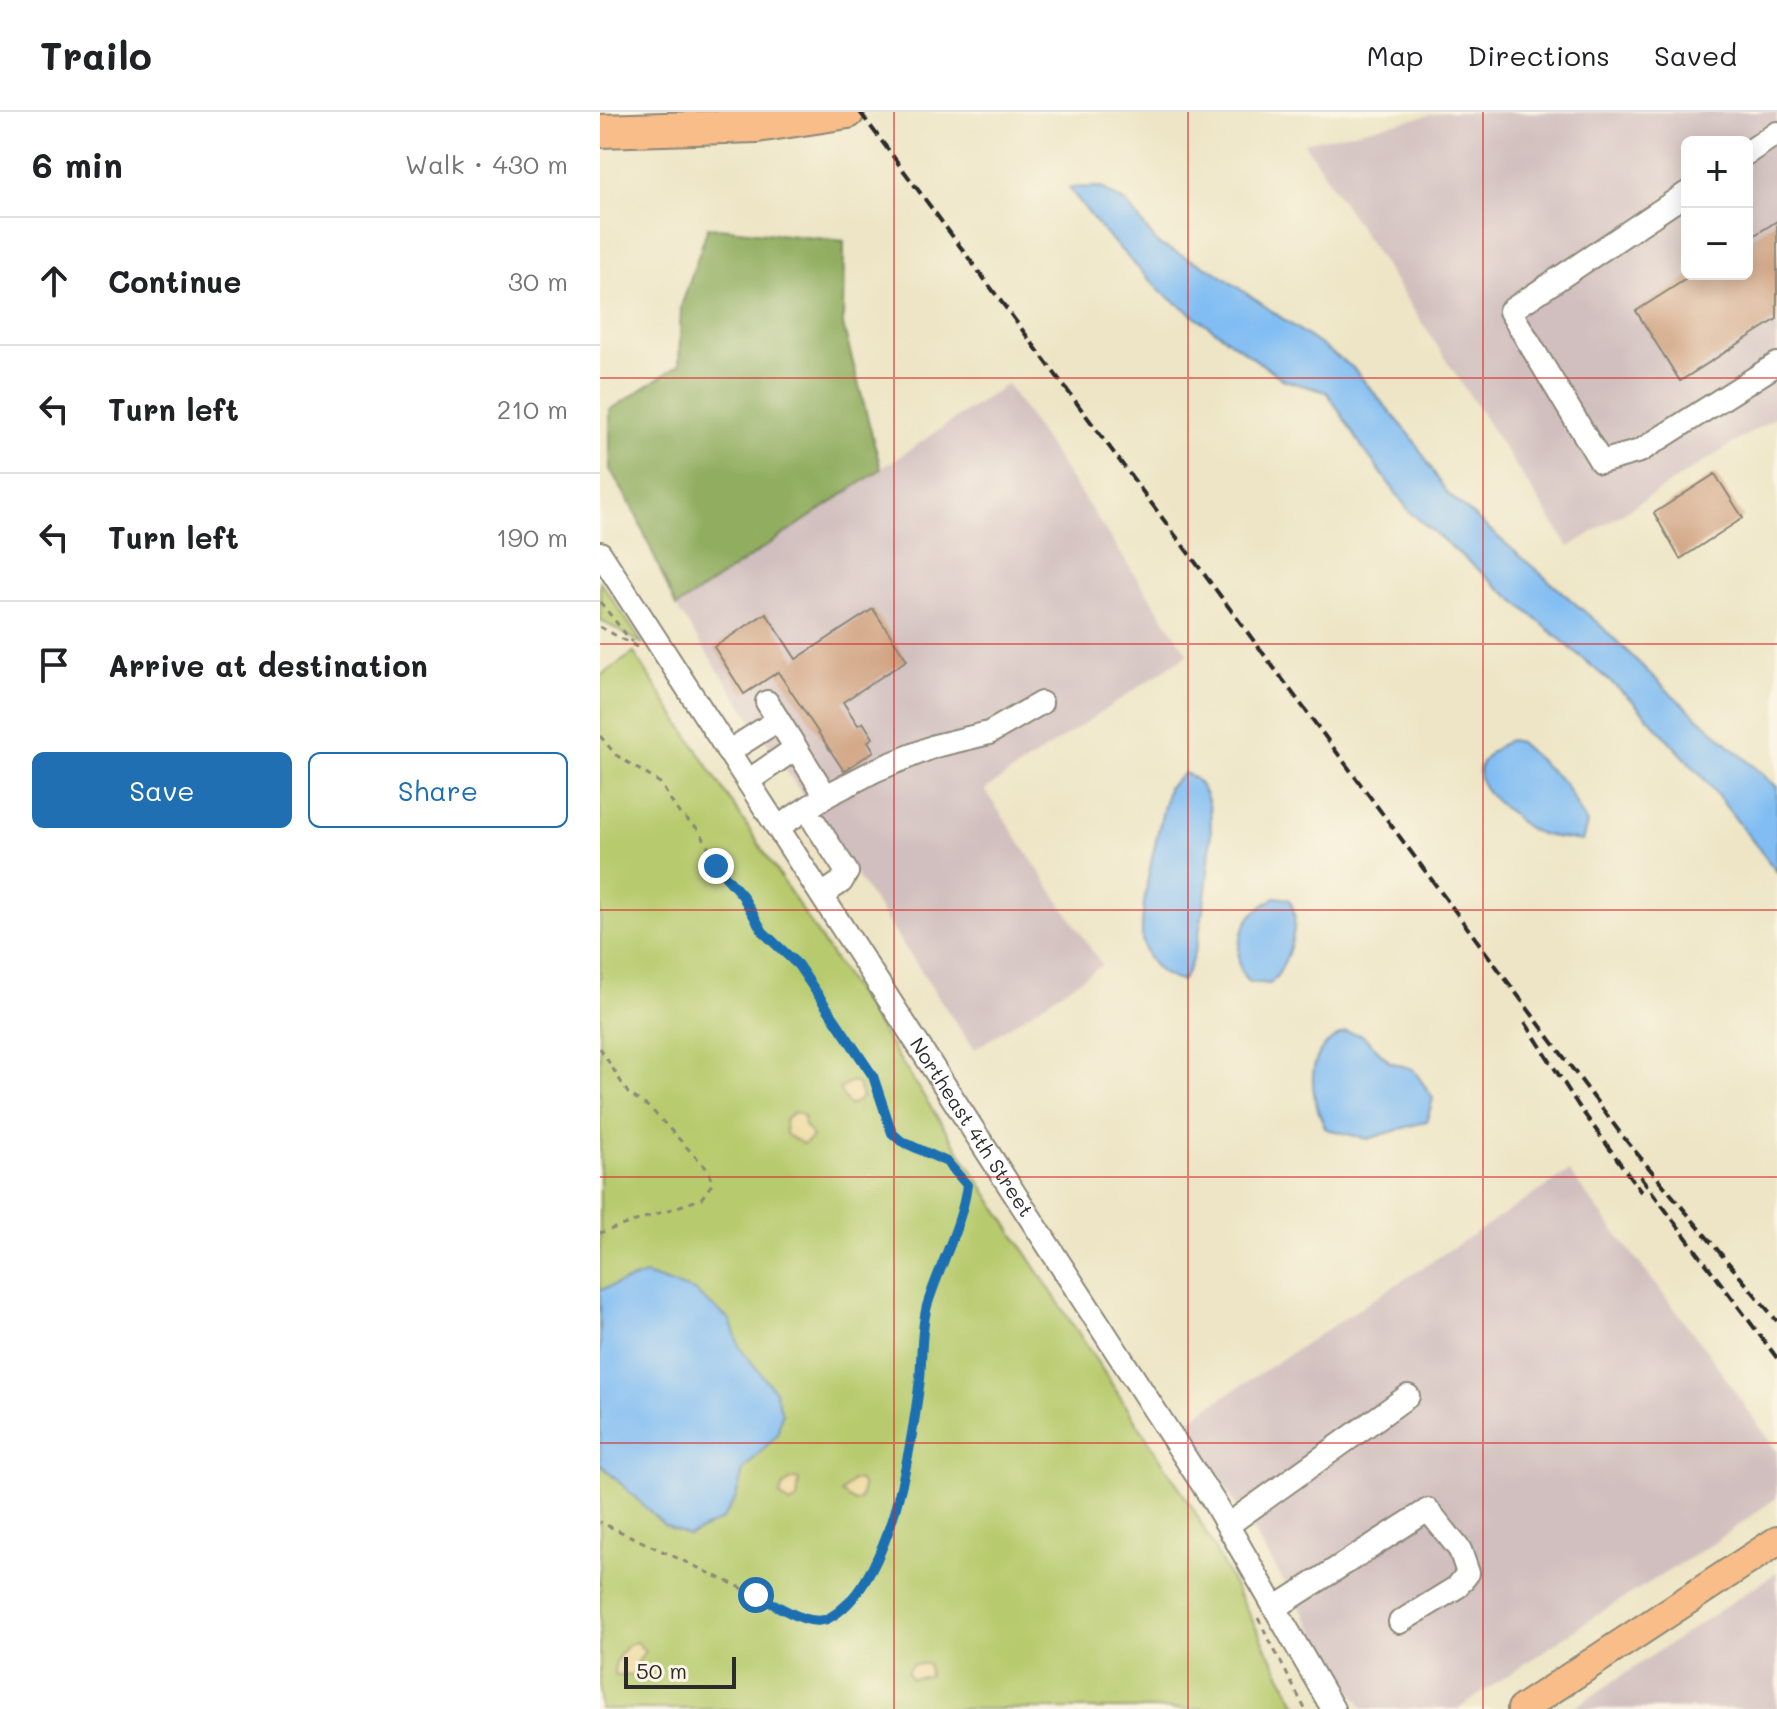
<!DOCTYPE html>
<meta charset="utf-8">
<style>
:root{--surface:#fff;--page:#f6f6f6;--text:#202124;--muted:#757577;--line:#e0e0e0;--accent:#1f6fb2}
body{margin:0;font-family:Mali,sans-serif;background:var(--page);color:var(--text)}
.controls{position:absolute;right:24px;top:24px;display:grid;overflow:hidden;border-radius:12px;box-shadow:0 4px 20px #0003}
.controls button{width:72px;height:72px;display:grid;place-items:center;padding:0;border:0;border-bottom:2px solid var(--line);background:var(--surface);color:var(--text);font:40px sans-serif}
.scale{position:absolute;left:24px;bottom:20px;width:112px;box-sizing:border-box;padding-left:8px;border:4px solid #2b2b2b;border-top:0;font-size:22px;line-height:28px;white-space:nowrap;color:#2b2b2b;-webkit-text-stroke:6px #fcf5e5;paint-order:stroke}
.stop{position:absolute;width:24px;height:24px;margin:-18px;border:6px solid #1f6fb2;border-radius:50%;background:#fff}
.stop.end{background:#1f6fb2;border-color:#fff;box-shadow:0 2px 8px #0008}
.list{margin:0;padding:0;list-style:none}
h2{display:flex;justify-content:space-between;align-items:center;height:104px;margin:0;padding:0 32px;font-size:34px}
h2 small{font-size:26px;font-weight:400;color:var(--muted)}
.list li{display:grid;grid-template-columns:52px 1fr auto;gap:24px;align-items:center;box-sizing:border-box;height:128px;padding:0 32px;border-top:2px solid var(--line)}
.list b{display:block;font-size:30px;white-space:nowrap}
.list em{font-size:26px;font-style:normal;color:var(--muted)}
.actions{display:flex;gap:16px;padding:24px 32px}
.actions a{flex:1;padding:18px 0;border:2px solid var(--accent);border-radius:12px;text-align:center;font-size:28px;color:var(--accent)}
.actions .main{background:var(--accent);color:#fff}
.icon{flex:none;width:44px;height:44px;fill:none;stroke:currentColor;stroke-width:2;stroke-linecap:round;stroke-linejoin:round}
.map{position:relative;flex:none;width:1177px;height:1597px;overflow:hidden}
header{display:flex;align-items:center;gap:48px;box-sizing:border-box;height:112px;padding:0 40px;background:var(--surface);border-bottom:2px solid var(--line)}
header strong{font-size:38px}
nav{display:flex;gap:44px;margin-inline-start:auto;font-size:28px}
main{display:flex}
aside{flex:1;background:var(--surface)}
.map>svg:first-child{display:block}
.industrial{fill:#d1bfbf;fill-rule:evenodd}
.green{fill:#b7ca6d;stroke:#717a4c;stroke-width:2}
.forest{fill:#91ae60;stroke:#5e6c46;stroke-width:2}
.sand{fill:#eeda9e;stroke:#8c8264;stroke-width:2}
.water{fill:#81bdf3;stroke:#56748f;stroke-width:2}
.building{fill:#cd9d7c}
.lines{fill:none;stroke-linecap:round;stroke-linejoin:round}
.minor-casing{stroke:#8c8878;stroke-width:26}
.major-casing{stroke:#8c8878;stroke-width:32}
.highway-casing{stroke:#8c8878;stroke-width:36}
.path{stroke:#8c8878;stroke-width:3;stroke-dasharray:6 6;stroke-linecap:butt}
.minor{stroke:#fff;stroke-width:22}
.major{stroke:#f8bd89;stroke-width:28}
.highway{stroke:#f8bd89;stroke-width:32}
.rail{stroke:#2b2b2b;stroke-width:4;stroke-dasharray:12 6;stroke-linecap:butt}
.route{stroke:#1f6fb2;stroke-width:10}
.grid{fill:none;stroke:#d62828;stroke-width:2;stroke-opacity:0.55}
.labels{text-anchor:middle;stroke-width:8;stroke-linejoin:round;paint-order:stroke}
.street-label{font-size:20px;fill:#2b2b2b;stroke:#fcf5e5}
</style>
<header>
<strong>Trailo</strong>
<nav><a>Map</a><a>Directions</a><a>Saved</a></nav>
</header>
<main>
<aside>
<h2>6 min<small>Walk · 430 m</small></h2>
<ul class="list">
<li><svg class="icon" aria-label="ahead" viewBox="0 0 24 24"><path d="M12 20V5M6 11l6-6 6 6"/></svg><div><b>Continue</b></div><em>30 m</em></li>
<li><svg class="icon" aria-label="left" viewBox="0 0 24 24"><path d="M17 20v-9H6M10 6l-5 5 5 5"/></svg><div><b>Turn left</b></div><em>210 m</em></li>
<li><svg class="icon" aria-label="left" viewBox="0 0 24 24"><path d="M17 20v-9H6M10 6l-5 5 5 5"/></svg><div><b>Turn left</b></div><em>190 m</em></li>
<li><svg class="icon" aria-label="arrive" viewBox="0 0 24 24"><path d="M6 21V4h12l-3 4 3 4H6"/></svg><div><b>Arrive at destination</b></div></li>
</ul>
<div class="actions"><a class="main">Save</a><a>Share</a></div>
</aside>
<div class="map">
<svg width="1177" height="1597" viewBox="0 0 1177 1597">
<rect width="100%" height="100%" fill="#fcf5e5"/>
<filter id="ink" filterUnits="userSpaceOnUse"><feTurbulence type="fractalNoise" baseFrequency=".0125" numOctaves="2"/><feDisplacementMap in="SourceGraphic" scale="16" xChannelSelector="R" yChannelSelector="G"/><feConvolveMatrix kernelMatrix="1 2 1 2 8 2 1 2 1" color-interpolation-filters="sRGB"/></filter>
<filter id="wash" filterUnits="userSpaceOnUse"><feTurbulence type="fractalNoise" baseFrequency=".006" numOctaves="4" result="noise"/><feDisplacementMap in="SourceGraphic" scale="32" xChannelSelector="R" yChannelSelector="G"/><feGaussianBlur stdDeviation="1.8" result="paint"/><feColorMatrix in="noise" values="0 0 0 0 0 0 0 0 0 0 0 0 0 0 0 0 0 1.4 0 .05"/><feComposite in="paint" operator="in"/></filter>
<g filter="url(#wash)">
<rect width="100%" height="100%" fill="#ede5c5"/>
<!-- industrial -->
<g class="industrial">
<path d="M844 0H1177V304L969 435 704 31ZM1087 30H1147V162H1087Z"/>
<polygon points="407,272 588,542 385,678 502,853 374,938 76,495"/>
<polygon points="969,1060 1104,1235 1177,1340 1177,1385 1114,1431 1003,1499 858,1597 763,1597 585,1310"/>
<polygon points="1177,1460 1177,1597 972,1597"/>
</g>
<!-- green -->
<g class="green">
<polygon points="0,469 43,532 0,508"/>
<polygon points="34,541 594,1398 699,1597 0,1597 0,564"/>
</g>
<!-- forest -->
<polygon class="forest" points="108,115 244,129 243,213 281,357 76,495 35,400 10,357 10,298 79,253 81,195"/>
<!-- sand -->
<g class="sand">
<polygon points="252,970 258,972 262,986 249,994 239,977"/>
<polygon points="194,1000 204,1004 204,1014 211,1021 212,1026 203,1032 186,1022 185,1008"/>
<path d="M195 1367 199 1368 197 1388 190 1392 180 1384C181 1376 187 1369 195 1367Z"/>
<polygon points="253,1368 260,1369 263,1375 260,1387 255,1390 241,1381"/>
<path d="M36 1530 45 1539 38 1549 37 1562 15 1564C11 1553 24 1531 36 1530Z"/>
<polygon points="313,1552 328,1552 329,1564 311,1567 307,1559"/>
</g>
<!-- water -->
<g class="water">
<polygon points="501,75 528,93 558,132 613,158 752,255 811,324 847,381 999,512 1068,579 1177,675 1177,760 1106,669 1034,590 810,400 762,335 727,280 684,268 560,179 502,118 469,76"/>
<path d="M909 628 919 630 965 672 987 712 982 729C967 726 948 726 933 719 925 716 916 706 909 700 873 672 866 652 909 628Z"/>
<path d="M584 661C600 665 609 686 610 700 614 729 601 851 581 869 559 865 541 845 542 820 542 778 559 719 568 676Z"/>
<path d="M675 785 689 787C703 808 687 856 670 872L650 870C632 858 638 822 650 805 655 798 668 791 675 785Z"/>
<path d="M746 920 762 923 790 950 813 957 833 986 827 1009 768 1027 726 1017C709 982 702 937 746 920Z"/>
<polygon points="45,1163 94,1179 130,1208 140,1236 175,1279 182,1302 177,1323 143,1358 136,1386 122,1408 88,1424 63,1412 0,1352 0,1178"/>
</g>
<g id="blocks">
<!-- building -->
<g class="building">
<polygon points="1177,109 1177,207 1080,269 1036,199 1094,162 1147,162 1147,128"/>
<polygon points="1115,362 1143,406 1080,447 1054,401"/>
<polygon points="273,497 307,548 243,590 258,613 263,610 273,626 268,629 274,639 244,659 178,560 144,582 114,535 166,501 196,547"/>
</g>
</g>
</g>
<g filter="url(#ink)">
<use href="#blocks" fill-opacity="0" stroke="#8c8878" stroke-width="2"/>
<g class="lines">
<!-- minor casing -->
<g class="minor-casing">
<g id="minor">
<polyline points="1147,41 1177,21"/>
<polyline points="1087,81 910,199 1001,350 1040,339 1177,252"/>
<path id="s1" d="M0 441 614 1390 733 1597"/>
<polyline points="167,590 226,684 178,715"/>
<polyline points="128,640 178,608"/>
<polyline points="148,669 196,636"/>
<polyline points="226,684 276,658 335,634 389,621 441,591"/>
<polyline points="215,711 247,760 241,770 222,783"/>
<polyline points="628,1413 808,1284"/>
<polyline points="675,1496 828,1398 860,1438 868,1461 857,1475 800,1510"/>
</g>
</g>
<!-- major casing -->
<g class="major-casing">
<polyline id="major" points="922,1597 1177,1429"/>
</g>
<!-- highway casing -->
<g class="highway-casing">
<polyline id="highway" points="0,19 157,14 248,0"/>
</g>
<!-- path -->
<g class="path">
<polyline points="0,490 32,530"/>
<polyline points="0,515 39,536"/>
<path d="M0 624 16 643 60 671 79 701 100 719 123 765 142 783 177 836 198 853 273 964 292 1021 301 1029 347 1050 367 1073C362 1114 338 1154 327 1195 321 1218 322 1244 320 1268 311 1334 298 1436 251 1486 238 1499 229 1510 210 1508L0 1410"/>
<polyline points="0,936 28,981 50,996 109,1059 112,1072 101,1087 0,1121"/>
<polyline points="658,1506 705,1597"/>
</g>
<!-- minor -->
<use href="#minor" class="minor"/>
<!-- major -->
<use href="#major" class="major"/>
<!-- highway -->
<use href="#highway" class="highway"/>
<!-- rail -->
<g class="rail">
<polyline points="260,0 1024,1026 1177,1209"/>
<polyline points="925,910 978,993 1041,1080"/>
<polyline points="1040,1064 1177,1246"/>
</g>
</g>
</g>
<g class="lines" filter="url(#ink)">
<!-- route -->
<path class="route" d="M116 754 142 783 163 820 198 853 273 964 292 1021 301 1029 347 1050 367 1073C362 1114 339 1154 327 1194 321 1217 322 1243 320 1267 312 1332 292 1471 229 1506 209 1517 175 1491 156 1483"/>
</g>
<!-- grid -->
<path class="grid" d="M294 0V1597M588 0V1597M883 0V1597M0 266H1177M0 532H1177M0 798H1177M0 1065H1177M0 1331H1177"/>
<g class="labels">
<!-- street labels -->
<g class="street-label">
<text dy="7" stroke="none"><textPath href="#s1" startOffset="684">Northeast 4th Street</textPath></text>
</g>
</g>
</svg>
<div class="controls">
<button>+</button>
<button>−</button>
</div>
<div class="scale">50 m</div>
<div class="stop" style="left:156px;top:1483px"></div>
<div class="stop end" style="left:116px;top:754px"></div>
</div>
</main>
